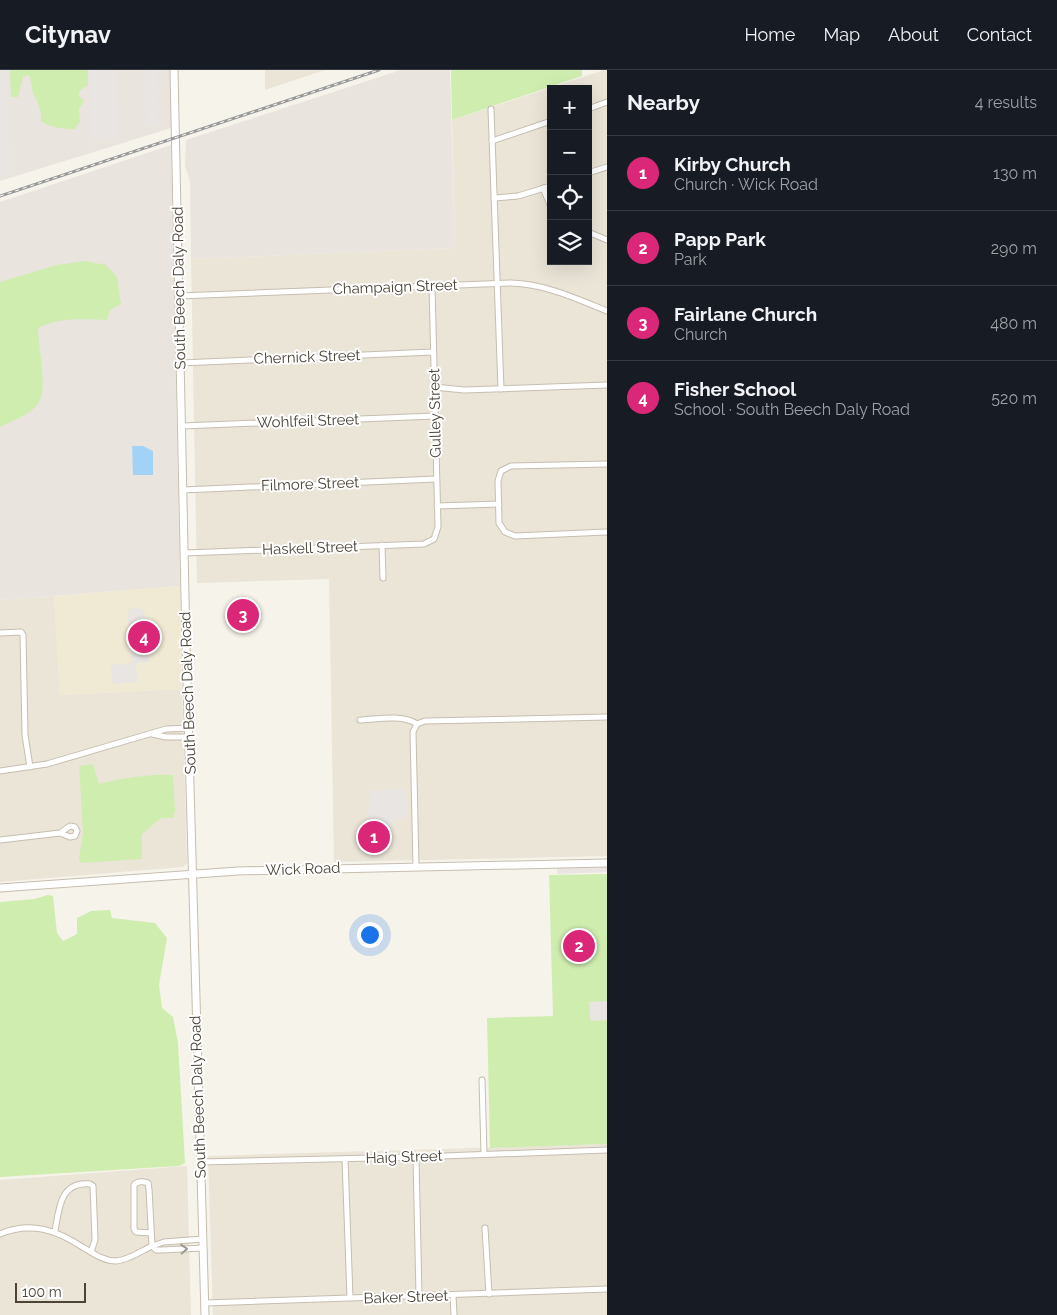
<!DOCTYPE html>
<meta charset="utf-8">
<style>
:root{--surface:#171b24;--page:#242831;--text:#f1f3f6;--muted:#9ea1a6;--line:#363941;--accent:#db2777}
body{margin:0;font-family:Raleway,sans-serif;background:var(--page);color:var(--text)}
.controls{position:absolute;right:15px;top:15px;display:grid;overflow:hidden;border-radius:0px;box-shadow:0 5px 20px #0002}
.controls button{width:45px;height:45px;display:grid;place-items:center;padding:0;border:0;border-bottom:1px solid var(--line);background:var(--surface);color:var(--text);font:25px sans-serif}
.scale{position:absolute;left:15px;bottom:12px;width:71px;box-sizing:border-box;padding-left:5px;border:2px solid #4b4437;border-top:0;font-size:14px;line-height:18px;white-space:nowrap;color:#4b4437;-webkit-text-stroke:4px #fff;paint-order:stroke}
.you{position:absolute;left:369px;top:864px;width:18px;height:18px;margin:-12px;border:4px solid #fff;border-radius:50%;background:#1a73e8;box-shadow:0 0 0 8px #1a73e833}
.badge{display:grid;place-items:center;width:32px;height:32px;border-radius:50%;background:var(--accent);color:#fff;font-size:16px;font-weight:700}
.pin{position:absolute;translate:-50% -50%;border:2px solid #fff;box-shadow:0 1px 5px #0006}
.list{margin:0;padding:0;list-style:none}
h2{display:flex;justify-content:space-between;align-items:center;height:65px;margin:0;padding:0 20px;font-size:21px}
h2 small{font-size:16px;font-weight:400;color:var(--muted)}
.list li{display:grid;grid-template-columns:32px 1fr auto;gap:15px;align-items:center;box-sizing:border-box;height:75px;padding:0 20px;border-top:1px solid var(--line)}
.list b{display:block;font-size:19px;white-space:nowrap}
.list p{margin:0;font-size:16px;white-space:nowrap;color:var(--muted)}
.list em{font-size:16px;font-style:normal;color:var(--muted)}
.icon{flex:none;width:28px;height:28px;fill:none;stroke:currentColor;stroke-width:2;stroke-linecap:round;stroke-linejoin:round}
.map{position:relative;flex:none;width:607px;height:1245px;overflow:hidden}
header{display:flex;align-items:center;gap:30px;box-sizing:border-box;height:70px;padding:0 25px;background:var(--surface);border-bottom:1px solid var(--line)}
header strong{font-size:24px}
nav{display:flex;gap:28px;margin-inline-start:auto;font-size:18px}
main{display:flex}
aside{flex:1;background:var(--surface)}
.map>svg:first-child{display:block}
.residential{fill:#ebe5d8;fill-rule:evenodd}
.industrial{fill:#e9e4de}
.education{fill:#f0e9d3}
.green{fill:#d0edb0}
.parking{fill:#e8e5e2}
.water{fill:#a3d2f7}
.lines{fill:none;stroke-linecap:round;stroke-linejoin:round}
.minor-casing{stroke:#c6beae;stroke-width:7}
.tertiary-casing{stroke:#c6beae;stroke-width:9}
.minor{stroke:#fff;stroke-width:5}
.tertiary{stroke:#fff;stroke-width:7}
.rail-casing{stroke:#999;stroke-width:3}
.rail{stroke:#fff;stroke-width:1;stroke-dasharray:4;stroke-linecap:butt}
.oneway{stroke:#9c9891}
.labels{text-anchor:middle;stroke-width:4;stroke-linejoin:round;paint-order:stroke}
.street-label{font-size:15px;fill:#4b4437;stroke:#fff}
</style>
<header>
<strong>Citynav</strong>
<nav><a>Home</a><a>Map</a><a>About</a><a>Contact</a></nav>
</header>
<main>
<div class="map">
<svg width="607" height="1245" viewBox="0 0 607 1245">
<rect width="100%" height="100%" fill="#f6f3ea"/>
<!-- residential -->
<g class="residential">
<polygon points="265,0 325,0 265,20"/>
<path d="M604 0H607V786L334 792 329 509 197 513 191 189 455 178 452 50ZM551 19H588V191H551Z"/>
<polygon points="54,526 60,625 182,619 187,793 183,797 0,812 0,530"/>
<polygon points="607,1074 607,1245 213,1245 208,1086"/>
<polygon points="187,1096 191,1245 0,1245 0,1110"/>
</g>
<!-- industrial -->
<g class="industrial">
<polygon points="0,0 171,0 171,58 0,111"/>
<polygon points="401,0 450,0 455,178 191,189 190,111 185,96 186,70"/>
<polygon points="171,75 180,516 0,530 0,132"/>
</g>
<!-- education -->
<polygon class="education" points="180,516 182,619 60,625 54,526"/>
<!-- green -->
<g class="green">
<path d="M10 0H88V15C83 19 79 18 79 26L84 31 79 39 80 51 75 59C64 59 49 58 41 51V44L37 30 33 24 30 6 27 5 23 7 18 27H11Z"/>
<polygon points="451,0 582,0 582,6 452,50"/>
<path d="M85 191 106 195 117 207 121 234 110 240 107 250C84 249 58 247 38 258 38 275 48 319 39 332 32 344 12 351 0 357V212L56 195Z"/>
<path d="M93 694 99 714C122 708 149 704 173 705L175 741 173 748H161L142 764V789L81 793 79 789 83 763 79 696Z"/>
<polygon points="607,804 607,1074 490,1078 487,948 553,946 549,805"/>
<polygon points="48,825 53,826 57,863 63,871 77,864 77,848 91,841 110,840 112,848 155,853 167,868 159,915 162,938 173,947 178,973 185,1093 179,1096 0,1107 0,832 34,829"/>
</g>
<!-- parking -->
<g class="parking">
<polygon points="90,0 115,0 117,67 91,68"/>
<polygon points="144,0 158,0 159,55 146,55"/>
<polygon points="7,3 10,104 0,107 0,4"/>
<polygon points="138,538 144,540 149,589 148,592 137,593 136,597 137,612 113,614 111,595 131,593 128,548 129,539"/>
<polygon points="406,719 407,748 394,749 394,755 384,755 384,783 380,783 380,785 368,785 368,737 371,732 370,721"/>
<polygon points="607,795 607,802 557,804 557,796"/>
<polygon points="607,931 607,950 593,951 590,949 589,932"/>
</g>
<!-- water -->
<polygon class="water" points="132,376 143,376 153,381 153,405 133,405"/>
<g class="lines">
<!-- minor casing -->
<g class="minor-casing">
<g id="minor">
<polyline points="491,39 501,319"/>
<polyline points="588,39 607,32"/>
<polyline points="492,71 551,51"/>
<polyline points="588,103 607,97"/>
<polyline points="543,118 551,137"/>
<polyline points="494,128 518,126 551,116"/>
<polyline points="588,162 607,170"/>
<path d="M179 226 511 213C545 214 575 228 607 241"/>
<polyline points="181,293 433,282"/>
<polyline points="434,317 464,320 607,315"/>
<polyline points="182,356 435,346"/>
<polyline points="607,394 511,396 501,401 498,411 499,453 505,462 515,466 607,462"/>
<polyline points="183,420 436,409"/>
<polyline points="437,436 499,434"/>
<polyline points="382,475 383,508"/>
<polyline points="185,483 424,474 434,469 438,457 432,216"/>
<polyline points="0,563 21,562 23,565 25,665 30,697"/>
<path d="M360 650C377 649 403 644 417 654"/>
<polyline points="417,654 425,651 607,647"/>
<polyline points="152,664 166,667 189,667"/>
<polyline points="0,701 47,694 166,659 189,658"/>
<polyline points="0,770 60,763 70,756 75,757 77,761 75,766 70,767 60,763"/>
<polyline points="416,796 413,662 417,654"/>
<polyline points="482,1010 484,1084"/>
<polyline points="416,1087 419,1226"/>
<polyline points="345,1089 350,1228"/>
<polyline points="200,1092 416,1087 607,1080"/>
<polyline points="485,1158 489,1224"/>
<path d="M55 1161C59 1139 60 1111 90 1114L93 1116 95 1170 91 1182"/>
<path d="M0 1164C31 1151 57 1160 84 1178 94 1184 104 1191 116 1191 129 1190 141 1181 152 1176L149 1119 148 1113C144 1111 137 1111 134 1115V1159L136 1162 151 1163"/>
<polyline points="203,1169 164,1172 152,1176 156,1180 162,1180 203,1178"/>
<polyline points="453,1225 454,1245"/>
<polyline points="205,1233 607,1219"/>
</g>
</g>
<!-- tertiary casing -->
<g class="tertiary-casing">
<g id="tertiary">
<polyline points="174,0 186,575 205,1245"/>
<polyline points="0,818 238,801 607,793"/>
</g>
</g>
<!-- minor -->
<use href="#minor" class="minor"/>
<!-- tertiary -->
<use href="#tertiary" class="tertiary"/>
<!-- rail casing -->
<g class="rail-casing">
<polyline id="rail" points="0,126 379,0"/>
</g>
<!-- rail -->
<use href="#rail" class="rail"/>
</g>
<!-- one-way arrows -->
<defs><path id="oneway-chevron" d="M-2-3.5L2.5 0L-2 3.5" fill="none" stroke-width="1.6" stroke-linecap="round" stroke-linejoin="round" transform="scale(1.25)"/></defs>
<use class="oneway" href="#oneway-chevron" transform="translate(184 1179) rotate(-4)"/>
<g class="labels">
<!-- street labels -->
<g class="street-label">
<text transform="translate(395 217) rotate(-2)" y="5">Champaign Street</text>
<text transform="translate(179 218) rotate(-91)" y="5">South Beech Daly Road</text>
<text transform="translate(307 287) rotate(-2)" y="5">Chernick Street</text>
<text transform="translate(435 343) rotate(-91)" y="5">Gulley Street</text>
<text transform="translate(308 351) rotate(-2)" y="5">Wohlfeil Street</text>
<text transform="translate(310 414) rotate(-2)" y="5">Filmore Street</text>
<text transform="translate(310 478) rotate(-2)" y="5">Haskell Street</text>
<text transform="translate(188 623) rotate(-92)" y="5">South Beech Daly Road</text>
<text transform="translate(303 799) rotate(-2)" y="5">Wick Road</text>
<text transform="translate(198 1027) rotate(-92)" y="5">South Beech Daly Road</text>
<text transform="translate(404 1087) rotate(-2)" y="5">Haig Street</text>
<text transform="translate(406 1227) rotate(-2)" y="5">Baker Street</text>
</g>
</g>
</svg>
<div class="controls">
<button>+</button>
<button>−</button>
<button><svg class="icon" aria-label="locate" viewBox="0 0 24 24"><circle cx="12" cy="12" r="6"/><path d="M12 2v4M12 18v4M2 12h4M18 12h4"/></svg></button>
<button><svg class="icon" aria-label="layers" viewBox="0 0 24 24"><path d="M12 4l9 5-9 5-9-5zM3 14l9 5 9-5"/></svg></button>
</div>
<div class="scale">100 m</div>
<div class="you"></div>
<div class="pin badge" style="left:374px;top:767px">1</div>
<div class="pin badge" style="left:579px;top:876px">2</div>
<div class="pin badge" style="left:243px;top:545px">3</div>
<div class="pin badge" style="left:144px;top:567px">4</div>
</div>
<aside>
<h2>Nearby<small>4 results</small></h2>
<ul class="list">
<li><span class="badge">1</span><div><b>Kirby Church</b><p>Church · Wick Road</p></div><em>130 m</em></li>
<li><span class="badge">2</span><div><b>Papp Park</b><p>Park</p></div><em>290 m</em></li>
<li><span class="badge">3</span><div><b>Fairlane Church</b><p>Church</p></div><em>480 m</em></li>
<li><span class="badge">4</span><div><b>Fisher School</b><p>School · South Beech Daly Road</p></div><em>520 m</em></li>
</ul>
</aside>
</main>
